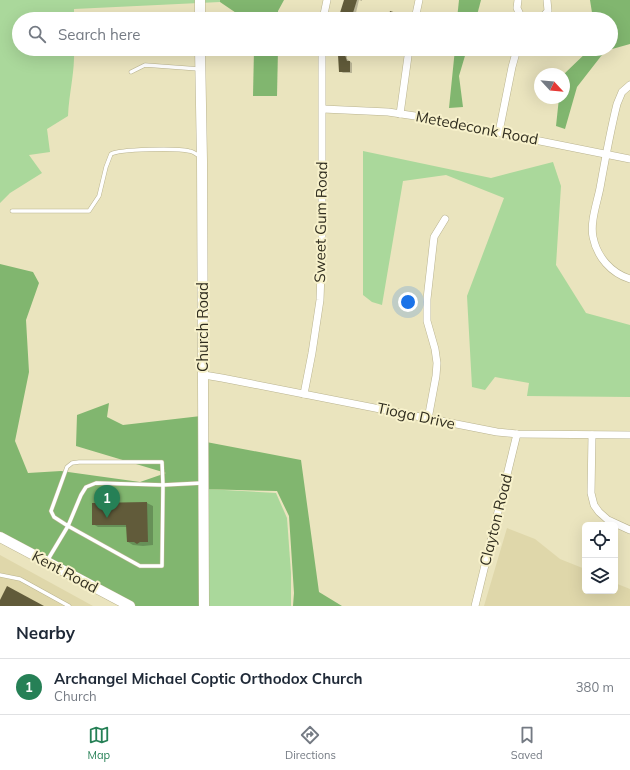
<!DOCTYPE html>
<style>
:root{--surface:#fff;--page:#f6f6f7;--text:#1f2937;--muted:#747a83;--line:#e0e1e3;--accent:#268056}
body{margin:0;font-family:Mulish,sans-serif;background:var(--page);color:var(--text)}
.controls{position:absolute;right:12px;bottom:12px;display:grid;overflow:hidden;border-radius:6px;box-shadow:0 4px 16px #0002}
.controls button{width:36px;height:36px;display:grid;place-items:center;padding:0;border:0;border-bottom:1px solid var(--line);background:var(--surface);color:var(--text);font:20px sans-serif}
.compass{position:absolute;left:534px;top:68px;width:36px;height:36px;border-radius:50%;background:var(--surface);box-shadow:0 4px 16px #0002;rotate:116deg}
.you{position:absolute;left:408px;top:302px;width:14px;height:14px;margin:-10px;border:3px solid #fff;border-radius:50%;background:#1a73e8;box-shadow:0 0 0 6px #1a73e833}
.badge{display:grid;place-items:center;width:26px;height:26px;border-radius:50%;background:var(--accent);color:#fff;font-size:13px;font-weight:700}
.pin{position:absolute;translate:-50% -33px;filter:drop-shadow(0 1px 2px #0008)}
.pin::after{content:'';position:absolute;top:21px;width:14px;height:12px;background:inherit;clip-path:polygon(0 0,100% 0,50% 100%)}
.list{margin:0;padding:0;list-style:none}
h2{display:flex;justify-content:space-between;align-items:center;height:52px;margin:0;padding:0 16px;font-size:17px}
h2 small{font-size:13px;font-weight:400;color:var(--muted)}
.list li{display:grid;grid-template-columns:26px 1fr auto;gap:12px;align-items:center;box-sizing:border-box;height:56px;padding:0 16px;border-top:1px solid var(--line)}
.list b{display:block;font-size:15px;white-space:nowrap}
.list p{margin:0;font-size:13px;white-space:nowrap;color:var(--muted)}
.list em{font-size:13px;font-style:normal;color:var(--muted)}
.icon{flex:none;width:22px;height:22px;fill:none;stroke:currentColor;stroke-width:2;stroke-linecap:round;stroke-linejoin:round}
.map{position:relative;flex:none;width:630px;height:606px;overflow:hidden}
.search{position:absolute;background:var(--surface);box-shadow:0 4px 16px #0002;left:12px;right:12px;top:12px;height:44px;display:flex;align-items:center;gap:10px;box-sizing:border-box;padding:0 14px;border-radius:22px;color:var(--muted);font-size:15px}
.sheet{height:108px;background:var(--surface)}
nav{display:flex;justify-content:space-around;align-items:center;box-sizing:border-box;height:56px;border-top:1px solid var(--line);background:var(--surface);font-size:11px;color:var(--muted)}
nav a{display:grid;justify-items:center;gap:2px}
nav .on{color:var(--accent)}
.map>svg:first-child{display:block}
.built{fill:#dfd7aa}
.green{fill:#aad89b}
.forest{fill:#81b66f}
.shadow{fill:#0003}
.building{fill:#615b3a}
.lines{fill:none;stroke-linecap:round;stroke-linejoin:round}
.lane-casing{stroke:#b9b38f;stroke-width:4.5}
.street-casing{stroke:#b9b38f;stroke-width:8}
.secondary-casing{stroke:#b9b38f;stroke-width:11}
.lane{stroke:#fff;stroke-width:3.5}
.street{stroke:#fff;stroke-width:7}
.secondary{stroke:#fff;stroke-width:10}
.labels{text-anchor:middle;stroke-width:4;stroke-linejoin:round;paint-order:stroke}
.street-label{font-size:15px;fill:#302d1f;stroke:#f7f1cb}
</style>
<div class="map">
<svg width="630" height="606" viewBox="0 0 630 606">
<rect width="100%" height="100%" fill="#eae4be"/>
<!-- built -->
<g class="built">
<polygon points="507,528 535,539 560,559 585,569 585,591 615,591 615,583 630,589 630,606 484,606"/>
<polygon points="0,555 93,606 0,606"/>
</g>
<!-- green -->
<g class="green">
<path d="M0 0H220V2L74 9V19H19V49H74C75 72 69 93 68 116L47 129 50 152 29 155 42 173 10 193 0 203Z"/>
<polygon points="363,151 491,178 553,162 561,186 556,265 586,313 630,325 630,397 527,396 529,383 495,377 485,390 472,387 467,296 504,198 446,175 403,181 382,305 372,302 363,295"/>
<polygon points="206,489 276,493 287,518 291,573 291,606 207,606"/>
</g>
<!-- forest -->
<g class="forest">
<polygon points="220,0 284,0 278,11 278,19 245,19 220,2"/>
<polygon points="459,0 481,0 476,19 457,19"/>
<polygon points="590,0 630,0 630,44 605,51 577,87 565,129 556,126 559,98 564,98 564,74 590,49 611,49 611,19 593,19"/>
<polygon points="254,49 278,49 277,96 253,96"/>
<polygon points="455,49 467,49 459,76 463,107 449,108"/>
<polygon points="0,264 33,272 39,283 26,320 29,372 15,441 28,473 61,471 140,482 166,473 76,446 77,415 109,403 107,417 123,425 201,416 201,441 301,460 319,592 342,606 293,606 294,593 289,516 277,491 200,489 202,606 127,606 0,537"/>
</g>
<!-- shadow -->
<g class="shadow">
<polygon points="350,0 362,0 362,1 359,0 355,17 349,15 348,18 342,17"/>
<polygon points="400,15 402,16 402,19 390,19"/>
<polygon points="340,49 347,49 347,59 352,63 352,73 343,73 340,71"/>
<polygon points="147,503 153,506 153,545 143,546 133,545 128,542 127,527 98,527 93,524 93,504"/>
</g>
<!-- building -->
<g class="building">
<polygon points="344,0 357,0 352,16 346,15 346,18 339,16"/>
<polygon points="390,11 400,14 399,19 388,19"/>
<polygon points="338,55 345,55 347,61 350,61 350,72 339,72"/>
<polygon points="147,502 148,542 140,542 137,544 134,542 127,542 126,525 92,525 92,503"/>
<polygon points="7,586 44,606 0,606 0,600"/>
</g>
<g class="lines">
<!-- lane casing -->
<g class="lane-casing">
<g id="lane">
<polyline points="131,72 145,65 199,69"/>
<path d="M12 211H89L99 196 106 167 111 154C120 149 177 148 189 151 193 151 197 155 201 157"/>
<polygon points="79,462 162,462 163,485 96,483 86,487 81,495 68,526 54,517 51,511 67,467 72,463"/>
<polyline points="47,561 68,526 140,566 162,566 163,485 202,483"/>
<polyline points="0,575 20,579 69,606"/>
</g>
</g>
<!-- street casing -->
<g class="street-casing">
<g id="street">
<polyline points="518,0 517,8 522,19"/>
<polyline points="323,19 327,0"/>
<polyline points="415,19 419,0"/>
<polyline points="541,19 548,11 547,0"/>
<path d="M630 85 622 92 617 104C610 132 605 160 600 188 597 203 590 222 593 237 597 257 611 273 630 279"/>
<polyline points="323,109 388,112 415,116 630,159"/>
<polyline points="400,114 409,49"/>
<polyline points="499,132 512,67 517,49"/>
<polyline points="204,375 222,378 497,432 517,434 630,435"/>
<polyline points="304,394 312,353 320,300 322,246 322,49"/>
<polyline points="428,419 436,376 437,363 435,349 427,321 427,299 434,237 445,219"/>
<polyline points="592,435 591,493 594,505 599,512 608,520 630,530"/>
<polyline points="475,606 517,434"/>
</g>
</g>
<!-- secondary casing -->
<g class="secondary-casing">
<g id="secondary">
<polyline points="200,19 200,0"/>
<polyline points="200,49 202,161 204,606"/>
<polyline points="0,537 130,606"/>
</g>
</g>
<!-- lane -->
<use href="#lane" class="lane"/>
<!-- street -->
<use href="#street" class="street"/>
<!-- secondary -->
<use href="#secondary" class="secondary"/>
</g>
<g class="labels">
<!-- street labels -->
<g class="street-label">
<text transform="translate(477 128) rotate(11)" y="5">Metedeconk Road</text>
<text transform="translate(321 222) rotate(-89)" y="5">Sweet Gum Road</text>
<text transform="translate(203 327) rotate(-90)" y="5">Church Road</text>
<text transform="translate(416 416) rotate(12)" y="5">Tioga Drive</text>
<text transform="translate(496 520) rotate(-76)" y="5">Clayton Road</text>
<text transform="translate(65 572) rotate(28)" y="5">Kent Road</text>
</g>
</g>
</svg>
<div class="controls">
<button><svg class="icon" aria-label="locate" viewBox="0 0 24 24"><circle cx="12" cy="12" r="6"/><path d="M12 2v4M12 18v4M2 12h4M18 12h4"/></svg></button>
<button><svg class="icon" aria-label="layers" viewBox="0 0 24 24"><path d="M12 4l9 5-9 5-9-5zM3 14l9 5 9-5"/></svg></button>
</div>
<svg class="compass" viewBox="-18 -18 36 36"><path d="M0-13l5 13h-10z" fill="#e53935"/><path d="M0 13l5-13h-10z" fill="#747a83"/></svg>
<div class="you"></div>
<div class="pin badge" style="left:107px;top:518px">1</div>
<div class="search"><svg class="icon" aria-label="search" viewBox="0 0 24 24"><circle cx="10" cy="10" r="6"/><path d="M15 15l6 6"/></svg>Search here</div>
</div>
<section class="sheet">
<h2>Nearby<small></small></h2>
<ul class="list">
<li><span class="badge">1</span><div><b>Archangel Michael Coptic Orthodox Church</b><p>Church</p></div><em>380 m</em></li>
</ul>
</section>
<nav>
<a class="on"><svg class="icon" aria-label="map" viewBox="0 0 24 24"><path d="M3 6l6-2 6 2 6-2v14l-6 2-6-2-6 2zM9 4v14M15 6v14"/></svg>Map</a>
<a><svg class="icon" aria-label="directions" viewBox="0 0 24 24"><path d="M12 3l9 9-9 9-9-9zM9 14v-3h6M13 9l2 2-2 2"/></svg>Directions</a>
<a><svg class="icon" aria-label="saved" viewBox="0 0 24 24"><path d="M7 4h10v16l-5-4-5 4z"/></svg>Saved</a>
</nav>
